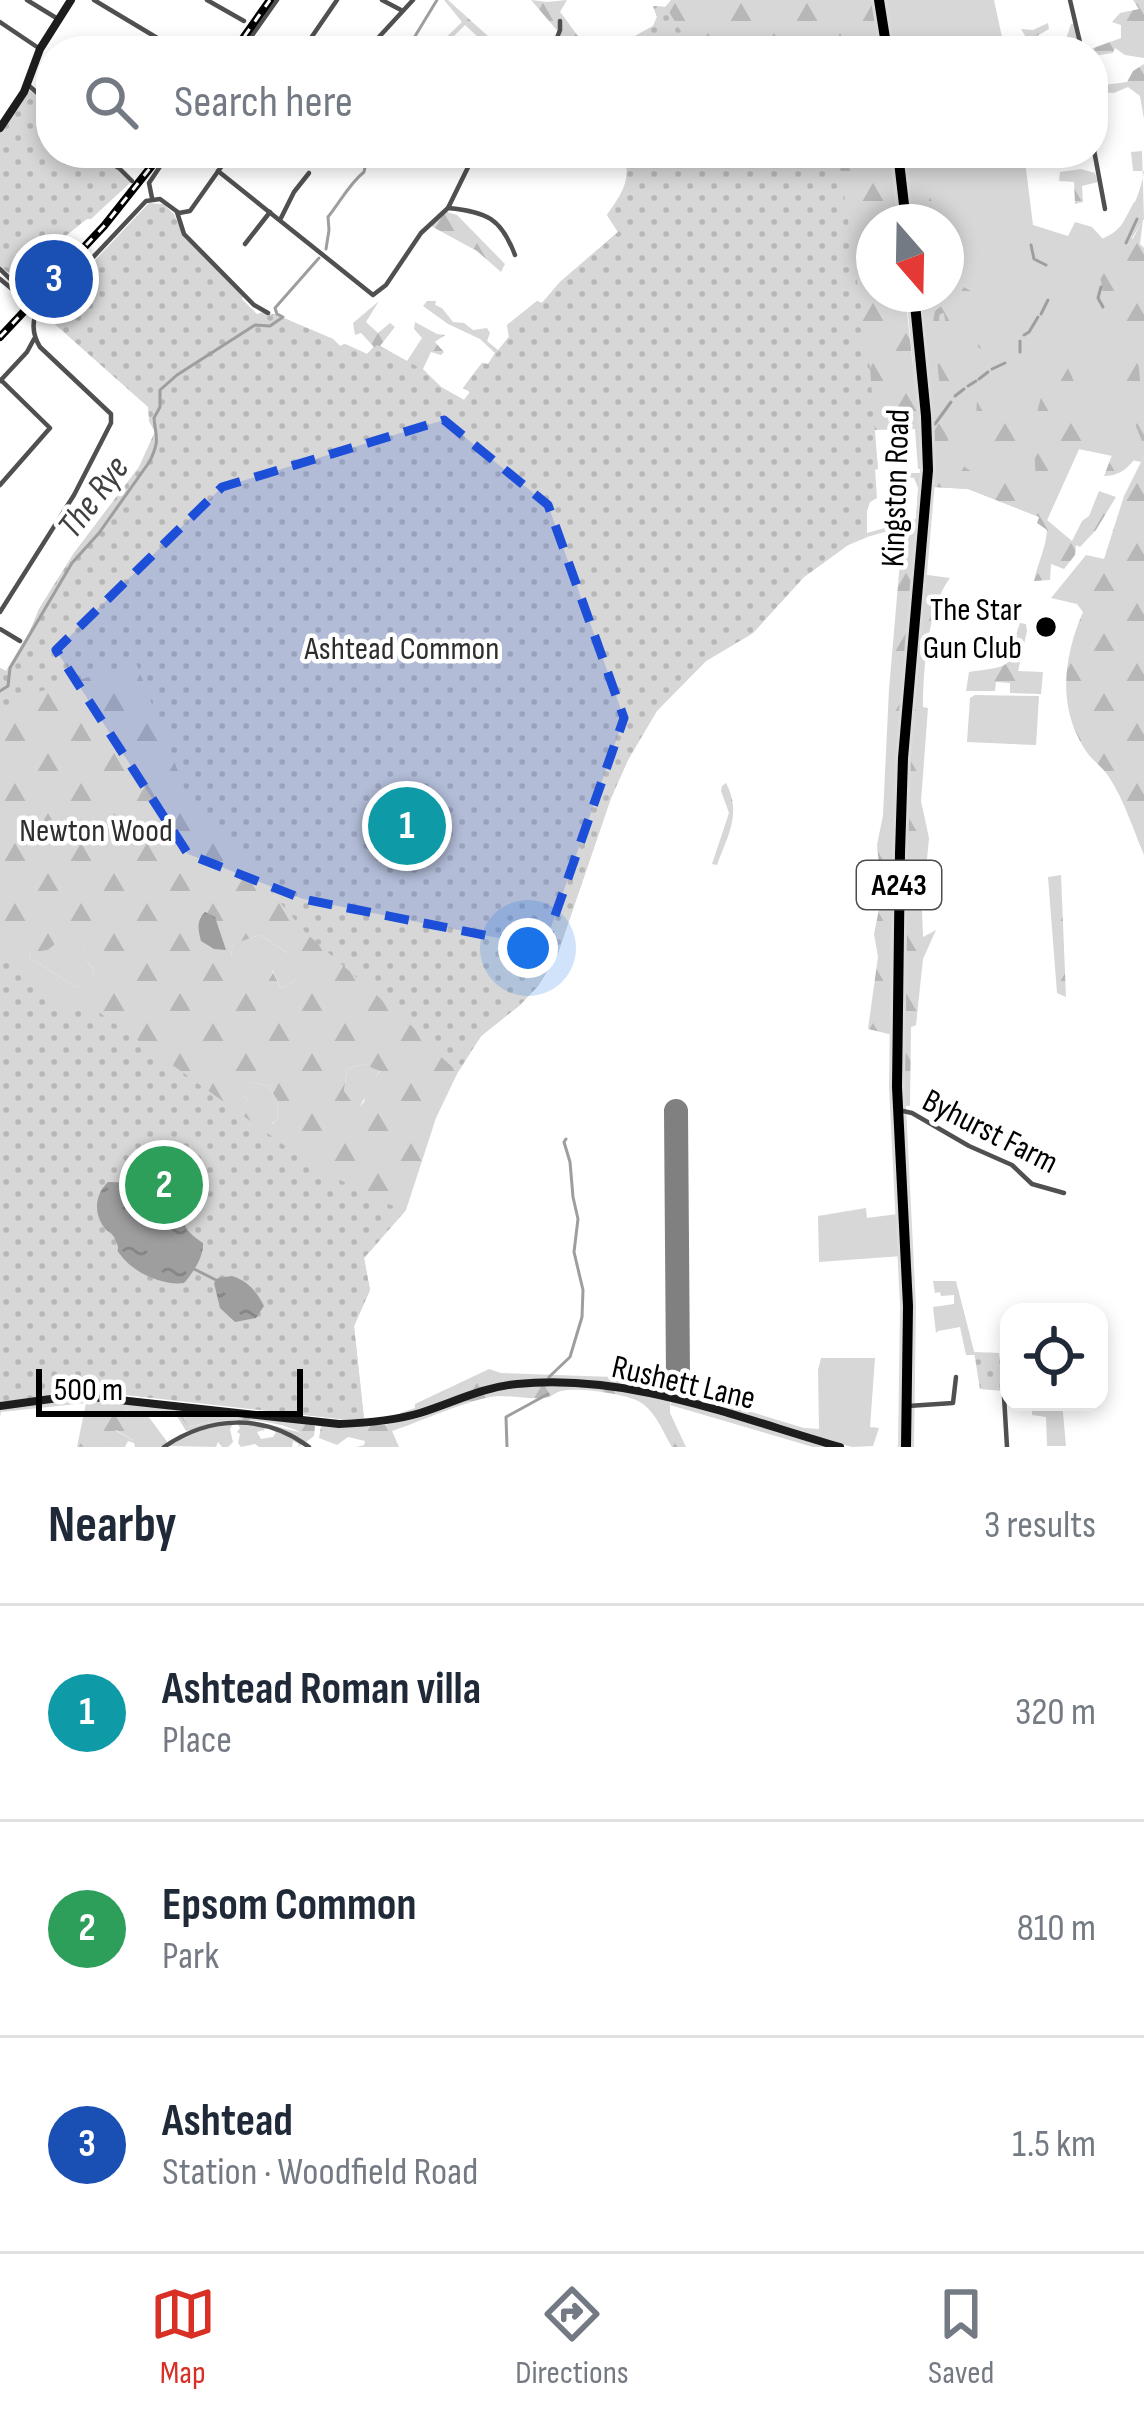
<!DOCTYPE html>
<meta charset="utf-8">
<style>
:root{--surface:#fff;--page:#f6f6f7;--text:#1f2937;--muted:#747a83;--line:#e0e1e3;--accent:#d93025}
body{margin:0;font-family:"Sofia Sans Condensed",sans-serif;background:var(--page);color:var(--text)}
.controls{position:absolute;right:36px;bottom:36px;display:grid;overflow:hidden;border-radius:24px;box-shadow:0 6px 18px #0003}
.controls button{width:108px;height:108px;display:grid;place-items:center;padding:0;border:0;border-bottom:3px solid var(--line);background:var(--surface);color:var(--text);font:60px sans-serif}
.compass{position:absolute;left:856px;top:204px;width:108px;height:108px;border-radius:50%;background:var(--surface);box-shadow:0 6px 18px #0003;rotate:160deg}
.scale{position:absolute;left:36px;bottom:30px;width:267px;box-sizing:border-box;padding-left:12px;border:6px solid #000;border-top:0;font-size:33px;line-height:42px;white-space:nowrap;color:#000;-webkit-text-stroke:9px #fff;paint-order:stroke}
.you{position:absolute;left:528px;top:948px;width:42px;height:42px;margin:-30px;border:9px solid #fff;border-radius:50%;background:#1a73e8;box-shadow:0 0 0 18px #1a73e833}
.badge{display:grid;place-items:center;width:78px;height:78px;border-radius:50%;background:var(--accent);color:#fff;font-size:39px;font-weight:700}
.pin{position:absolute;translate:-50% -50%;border:6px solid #fff;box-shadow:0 3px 12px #0006}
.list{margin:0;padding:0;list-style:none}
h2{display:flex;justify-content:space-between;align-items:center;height:156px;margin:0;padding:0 48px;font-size:51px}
h2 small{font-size:39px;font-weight:400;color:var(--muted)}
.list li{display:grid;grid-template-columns:78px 1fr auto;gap:36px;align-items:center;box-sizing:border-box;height:216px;padding:0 48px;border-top:3px solid var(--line)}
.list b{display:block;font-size:45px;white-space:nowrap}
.list p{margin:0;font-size:39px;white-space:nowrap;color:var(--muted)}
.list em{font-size:39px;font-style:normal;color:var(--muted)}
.icon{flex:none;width:66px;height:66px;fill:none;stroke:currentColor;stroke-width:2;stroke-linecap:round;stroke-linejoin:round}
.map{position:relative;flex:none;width:1144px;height:1447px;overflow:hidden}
.search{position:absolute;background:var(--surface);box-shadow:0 6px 18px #0003;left:36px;right:36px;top:36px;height:132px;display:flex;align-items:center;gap:30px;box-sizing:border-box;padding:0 42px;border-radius:48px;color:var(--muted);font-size:45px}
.sheet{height:804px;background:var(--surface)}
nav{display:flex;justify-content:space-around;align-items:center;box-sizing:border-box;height:168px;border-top:3px solid var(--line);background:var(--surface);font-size:33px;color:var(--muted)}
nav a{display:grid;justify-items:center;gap:6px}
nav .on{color:var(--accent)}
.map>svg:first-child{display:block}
.green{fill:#d7d7d7}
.forest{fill:url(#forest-firs);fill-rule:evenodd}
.park{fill:url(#park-dots)}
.water{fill:url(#water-ripples)}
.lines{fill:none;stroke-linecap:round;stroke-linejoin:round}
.stream{stroke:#9e9e9e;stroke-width:3}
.runway{stroke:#808080;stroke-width:24}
.highway-casing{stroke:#dbdbdb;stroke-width:16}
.street{stroke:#505050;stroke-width:4.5}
.secondary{stroke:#1d1d1d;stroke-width:8}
.highway{stroke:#000;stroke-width:10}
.rail-casing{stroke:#000;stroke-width:8}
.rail{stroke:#fff;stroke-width:3;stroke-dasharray:9;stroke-linecap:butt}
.marked{fill:#1d4ed8;fill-opacity:0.2;stroke:#1d4ed8;stroke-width:9;stroke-dasharray:24 15;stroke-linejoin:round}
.poi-dot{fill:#000;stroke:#fff;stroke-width:4.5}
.labels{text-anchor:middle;stroke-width:9;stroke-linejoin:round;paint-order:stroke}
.shield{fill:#fff;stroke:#4c4c4c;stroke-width:3}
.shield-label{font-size:30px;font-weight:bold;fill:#000}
.street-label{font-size:33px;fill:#000;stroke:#fff}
.poi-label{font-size:33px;fill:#000;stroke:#fff;text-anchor:end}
.park-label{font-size:33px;fill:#2e2e2e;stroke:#fff}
.water-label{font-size:36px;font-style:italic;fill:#3f3f3f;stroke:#fff}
</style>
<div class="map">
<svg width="1144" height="1447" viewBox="0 0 1144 1447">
<defs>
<pattern id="forest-firs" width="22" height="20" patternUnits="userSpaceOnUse" patternTransform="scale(3)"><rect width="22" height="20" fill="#d7d7d7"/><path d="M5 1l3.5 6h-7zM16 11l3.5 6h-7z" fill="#b7b7b7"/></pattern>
<pattern id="park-dots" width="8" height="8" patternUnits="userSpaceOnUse" patternTransform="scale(3)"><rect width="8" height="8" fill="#d7d7d7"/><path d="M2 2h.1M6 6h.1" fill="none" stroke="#b7b7b7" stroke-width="1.8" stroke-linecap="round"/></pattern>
<pattern id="water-ripples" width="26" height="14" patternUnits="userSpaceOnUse" patternTransform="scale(3)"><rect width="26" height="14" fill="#9e9e9e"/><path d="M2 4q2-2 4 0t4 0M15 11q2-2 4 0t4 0" fill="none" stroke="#868686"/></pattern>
</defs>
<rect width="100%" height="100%" fill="#fff"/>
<!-- green -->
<g class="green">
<polygon points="884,0 994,0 1005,51 890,51"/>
<path d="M1142 151 1144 219 1132 238 1144 263V456L1141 462 1079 449 1047 520 968 489 933 487 917 294H946V222H909L908 183 910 180 904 177 901 153H1024L1033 225 1068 236 1075 222 1092 227 1103 239C1127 229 1140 196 1144 171H1133L1131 152Z"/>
<polygon points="975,695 1039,696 1036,745 967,742 970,698"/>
<polygon points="73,928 85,947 85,959 94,970 90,984 76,987 30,958 29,952 48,950"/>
<path d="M260 935 286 952 301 966C298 978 293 984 281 988L266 958 239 962 231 955 233 943Z"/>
<path d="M363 1064 380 1070C370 1084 366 1099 357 1110L344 1091 347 1069Z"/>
<polygon points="252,1082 268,1086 278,1101 277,1120 271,1124 242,1094"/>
<polygon points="866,1208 867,1218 898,1214 902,1256 819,1262 818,1216"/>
<polygon points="933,1281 956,1281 975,1355 966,1355 960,1327 938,1331 936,1333 933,1307 954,1304 954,1295 941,1296 940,1292 935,1293"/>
<polygon points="821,1358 875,1358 870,1427 879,1428 873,1446 852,1447 659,1392 656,1386 683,1391 804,1428 819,1429 818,1370"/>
<polygon points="672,1401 831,1447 813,1447 670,1405"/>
<polygon points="1032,1402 1062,1402 1066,1446 1047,1446 1046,1417 1032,1415"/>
<polygon points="137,1408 148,1416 168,1443 163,1447 135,1447 134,1443 128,1441 125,1447 105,1447 105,1442 115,1430 134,1441 120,1416 124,1411"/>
<path d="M177 1416H180L188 1427C240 1413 266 1424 314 1436L306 1442C279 1428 265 1423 234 1422L230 1429 233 1442 228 1447H222L218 1442 216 1447 168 1446 197 1429 186 1431Z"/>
<polygon points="237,1423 265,1426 264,1432 263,1430 257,1432 261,1439 273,1437 276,1432 268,1427 301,1443 301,1445 298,1447 299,1444 293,1441 292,1447 259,1447 255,1444 241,1447 238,1443 240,1434 237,1432 240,1428"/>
</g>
<!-- forest -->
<g class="forest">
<polygon points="444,0 448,0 499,46 492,50 465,25 439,51 432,51 462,22"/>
<path d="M531 0 547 2 567 0 560 12C568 21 573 31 581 39L584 37 596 51H555L561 35Z"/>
<polygon points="671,0 873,0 880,51 608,51 653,26 657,17 653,6 665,7"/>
<polygon points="884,0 900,0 904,51 890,51"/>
<polygon points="1133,0 1144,0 1144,58 1125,55 1115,48 1113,53 1093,56 1093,51 1085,51 1121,38 1121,25 1112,22 1120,13 1139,9"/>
<polygon points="1048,23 1049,29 1037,36 1039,42 1057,37 1060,40 1066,39 1071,24 1075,24 1079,51 1033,49 1021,29 1033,30"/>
<polygon points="1144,64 1144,119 1140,96 1128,87 1114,93 1099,92 1096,86 1127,82 1133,71"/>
<path d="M634 153H890L898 222H874V294H905L920 429 922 469H918L915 429 874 430 878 469H875C877 490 865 513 860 535L916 519 918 488 914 478 894 475V473H923L910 626 893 1035 868 1029 878 957 874 934 882 894 877 845 883 815 889 689 903 527 867 537 848 545 804 577 753 633 706 661 657 711 628 760 611 798 558 953 538 986 520 1005 481 1036 458 1072 436 1118 406 1210 364 1258 370 1290 354 1326 364 1419H341L118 1394 66 1393 0 1402V668L6 671 30 631 39 609 74 553 139 467 155 432 149 421 257 314H274L333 339 340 346 345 344 367 354 374 347 361 333 355 335 353 323 379 301 366 322 378 333 390 323 395 327 380 346 407 361 422 338 414 329 415 322 437 334 445 335 435 342 444 352 441 355 431 352 423 369 441 387 464 400 470 392 463 388 482 363 488 364 495 353 480 339 448 324 423 306 427 301H436L435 305 442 308 453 322 464 323 473 330 487 328 490 333 487 341 498 350 509 337 507 325 537 301 542 303 560 282 618 232 607 215C619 198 630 184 626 163ZM73 929 85 947V959L94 970 90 983 76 987 30 958 29 953 48 950ZM260 935 286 952 300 966C298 978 293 984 281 988L272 971 274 961 266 957 239 961 231 955 233 944ZM363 1064 380 1071 366 1089 364 1102 357 1109 344 1091 347 1069ZM252 1082 268 1086 278 1101 277 1120 272 1124 243 1095Z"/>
<polygon points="1081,169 1095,173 1098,182 1082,186 1083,202 1075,204 1074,182 1059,181 1060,172"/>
<polygon points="926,181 926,189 942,222 932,222 919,193 915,191 911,212 913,222 909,222 906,186 908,183"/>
<polygon points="1134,202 1137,204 1133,215 1135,218 1120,239 1125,253 1143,220 1140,244 1144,248 1144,268 1122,258 1102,239 1119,230"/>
<polygon points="447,212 457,215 505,264 501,272 477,251 431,226"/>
<path d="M946 230 953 243 958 284 971 291 973 304 988 324 987 330 980 332 983 336V347L981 349 978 347 979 331 969 325 946 327 944 313 940 314 939 318 944 350 948 356 951 397 939 415 938 423C949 432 946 436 951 448 962 478 1000 482 1027 487L1029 494 1038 497C1033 451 1028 398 1062 361 1073 372 1073 385 1082 397 1088 407 1105 429 1113 437 1121 444 1132 444 1140 450 1132 465 1122 476 1104 476L1112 455 1079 449 1047 520 1072 541 1082 521 1089 516 1099 491 1116 497 1096 530 1080 547 1076 545 1075 555 1064 569 1051 564 1050 580 1034 581C1038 562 1046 548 1047 530L1037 523 1039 517 968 489 933 487 931 484 917 294H921L932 413H937L941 399 933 321 935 311 949 300Z"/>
<path d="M1098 256 1115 269 1135 278 1138 284 1136 291 1144 301V354L1138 358 1140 380 1144 389V444C1139 437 1121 386 1120 377 1117 360 1120 344 1109 329L1101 281 1091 258Z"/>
<path d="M1016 388 1020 390 1026 457 1009 465C982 451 974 431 977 401H981L987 423 997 421 991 400 996 396H1012Z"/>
<path d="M1144 456V855C1133 829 1124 800 1109 777 1102 766 1090 759 1084 748 1057 705 1064 656 1083 612L1077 604 1051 598 1086 555 1104 559 1124 496Z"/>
<path d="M921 574 950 578C928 606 923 671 923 707L928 708 921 801 929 838 926 870 921 883 923 937 936 930 923 959 916 1025 911 1027 910 1106H902L905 765Z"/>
<path d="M1020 623 1026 624 1027 631 1018 671 1043 672 1041 694 1010 693V683L996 682 995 691H966L969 672C1022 665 1004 667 1020 623Z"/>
<path d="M726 783C742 813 728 835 717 865L712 864 729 813 721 791 722 786Z"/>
<polygon points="1061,875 1066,997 1057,993 1048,877"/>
<path d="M489 1369 501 1373 613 1377 650 1385 656 1398 670 1401V1413L686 1447H672C663 1432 656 1412 640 1402 626 1394 579 1387 561 1391 552 1394 552 1397 543 1398 528 1399 513 1396 498 1396 474 1397 417 1423 392 1431L399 1447H356L364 1445 365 1441 348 1437 337 1445 319 1438 321 1426 384 1425 402 1421 400 1413 415 1408V1404Z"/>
<path d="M94 1399 251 1415 312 1425 315 1426 314 1436H307C274 1416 224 1417 188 1427L180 1416 151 1414 148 1416C140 1408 135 1408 124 1411L120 1416 136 1442 116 1430 105 1442V1447H77L86 1403 1 1412 0 1417V1408L48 1400Z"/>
</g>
<!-- park -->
<g class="park">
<polygon points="653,6 666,7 693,51 608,51 653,26 657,17"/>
<polygon points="28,89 51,108 51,153 101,153 131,182 91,219 87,219 14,277 0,266 0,132"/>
<path d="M634 153H838L870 368 878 469 875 470 877 498 867 504V537L848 545 804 577 753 633 706 661 657 710 628 760 611 798 558 953 538 986 520 1005 481 1036 458 1072 421 1039 415 1029 306 933 186 792 136 663 21 697 0 724V668L6 671 30 631 39 609 74 553 139 467 155 432 149 421 148 407 41 312 49 309 149 203 163 204 174 214 185 238 243 296 242 299 257 314 263 312 272 316 274 314 333 339 340 346 345 344 367 354 377 345 422 369 441 387 464 400 470 392 463 388 482 363 488 364 509 337 507 325 537 301 542 303 560 282 618 232 607 215C619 198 630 184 626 163Z"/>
<polygon points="0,950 68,1009 100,1013 313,1166 385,1203 406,1210 364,1258 370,1290 354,1326 364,1419 341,1419 118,1394 66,1393 0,1402"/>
<polygon points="974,1352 999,1353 1004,1391 980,1389"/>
</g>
<!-- water -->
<g class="water">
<path d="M205 912 215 917 226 950 214 949 201 941C198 929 196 921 205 912Z"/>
<path d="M108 1182C129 1182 159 1189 173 1204 187 1219 178 1227 203 1243 204 1256 193 1273 184 1283 165 1286 136 1274 123 1258 112 1245 122 1255 116 1241 111 1230 110 1235 103 1226 93 1211 96 1193 108 1182Z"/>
<path d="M232 1276C248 1281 257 1292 264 1306L256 1318 235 1322 220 1308 214 1283 218 1278Z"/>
</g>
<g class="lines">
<!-- stream -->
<g class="stream">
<polyline points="406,51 437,0"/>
<polyline points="1126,243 1137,219"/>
<polyline points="1031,245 1034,259"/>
<path d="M326 249 329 230 328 217C341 201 349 184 364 172L368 153"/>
<polyline points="1036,260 1046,265"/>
<polyline points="1101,287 1098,298 1103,307"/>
<polyline points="1041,314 1048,300"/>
<polyline points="1024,335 1029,332 1038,317"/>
<polyline points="1020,352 1020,341"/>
<polyline points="992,369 1005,363"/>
<polyline points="979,379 988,372"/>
<polyline points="968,386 976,381"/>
<polyline points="955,396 964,389"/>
<polyline points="935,424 951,402"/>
<path d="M0 691 8 686 10 668 72 563 99 533 150 461C160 439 156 439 154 418L160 407V390L177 375 255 325 270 326 283 317 277 314 275 308 319 258"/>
<polyline points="194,1269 216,1280"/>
<polyline points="549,1377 570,1357 582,1317 583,1290 574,1252 578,1219 573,1197 570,1162 564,1142 566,1139"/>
<polyline points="507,1447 506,1417 548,1394"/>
</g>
<!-- runway -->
<polyline class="runway" points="676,1111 678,1376"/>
<!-- highway casing -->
<g class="highway-casing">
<g id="highway">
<polyline points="879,0 887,51"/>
<polyline points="898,153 906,222"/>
<polyline points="906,1447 908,1306 897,1087 900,853 903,758 928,470 926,416 914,294"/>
</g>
</g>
<!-- street -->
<g class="street">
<polyline points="27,0 58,19"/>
<polyline points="94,0 179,51"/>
<polyline points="207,0 244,21"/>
<polyline points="382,0 401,10"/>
<polyline points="1070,0 1082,51"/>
<polyline points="0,22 40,49"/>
<polyline points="367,50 413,0"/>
<polyline points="241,51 277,0"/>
<polyline points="302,51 337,0"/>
<polyline points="552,51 560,30 560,21"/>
<polyline points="27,84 51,105"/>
<polyline points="1093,145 1105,209"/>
<polyline points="104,153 132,181"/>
<polyline points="186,153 188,154"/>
<polyline points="264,153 274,160"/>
<polyline points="117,167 130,153"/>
<path d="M218 171 373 295 386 285 421 233 448 208C487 212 501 218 515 255"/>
<polyline points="152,198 149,183 169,153"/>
<polyline points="448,208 475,153"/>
<polyline points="177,212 184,234 254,305 268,313"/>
<polyline points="281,218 294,192 309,173"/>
<polyline points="245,244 270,212"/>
<polyline points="0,269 39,307"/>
<polyline points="0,279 23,298 27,294"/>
<polyline points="39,307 49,304 146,201 160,199 179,213 190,211 231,153"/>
<polyline points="0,381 27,352 34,339"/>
<polyline points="0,485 50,428 1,380"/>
<path d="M0 612 74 495 111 423V414L40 347C32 334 31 321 39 307"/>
<polyline points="0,629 20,641"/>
<polyline points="903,1111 912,1113 969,1146 1012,1165 1032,1184 1064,1193"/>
<polyline points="1004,1396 1007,1447"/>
<polyline points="908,1406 953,1403 956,1377"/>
<path d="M164 1447C209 1416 264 1413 309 1447"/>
</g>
<!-- secondary -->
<g class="secondary">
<polyline points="0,128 24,92 40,49 71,0"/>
<path d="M0 1406 58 1398 92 1397 339 1424C366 1423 393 1421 420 1413 452 1403 483 1387 517 1384 629 1373 735 1417 840 1447"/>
</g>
<!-- highway -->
<use href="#highway" class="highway"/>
<!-- rail casing -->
<g class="rail-casing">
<g id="rail">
<polyline points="234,51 270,0"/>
<polyline points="0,337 104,226 162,153"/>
</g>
</g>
<!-- rail -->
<use href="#rail" class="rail"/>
</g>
<!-- marked area -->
<path class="marked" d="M444 420 548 505 624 718 544 947 303 899 188 854 56 650 222 487Z"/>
<!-- markers -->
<circle class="poi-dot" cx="1046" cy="627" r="12"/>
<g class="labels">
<!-- shield labels -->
<rect class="shield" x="857" y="861" width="84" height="48" rx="9"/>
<g class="shield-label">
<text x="899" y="895">A243</text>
</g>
<!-- street labels -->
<g class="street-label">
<text transform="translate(894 488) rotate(-88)" y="12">Kingston Road</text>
<text transform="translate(991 1130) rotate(27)" y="12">Byhurst Farm</text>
<text transform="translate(684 1381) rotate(13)" y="12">Rushett Lane</text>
</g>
<!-- poi labels -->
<g class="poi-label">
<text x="1022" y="620">The Star<tspan x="1022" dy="38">Gun Club</tspan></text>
</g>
<!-- park labels -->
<g class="park-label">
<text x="402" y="659">Ashtead Common</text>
<text x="96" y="841">Newton Wood</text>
</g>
<!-- water labels -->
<g class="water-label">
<text transform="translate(92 496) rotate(-53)" y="13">The Rye</text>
</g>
</g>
</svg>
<div class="controls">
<button><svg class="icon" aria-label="locate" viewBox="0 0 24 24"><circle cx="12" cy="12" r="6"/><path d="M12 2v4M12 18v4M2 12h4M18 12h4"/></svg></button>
</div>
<svg class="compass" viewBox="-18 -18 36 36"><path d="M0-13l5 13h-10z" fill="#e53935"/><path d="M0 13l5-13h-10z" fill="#747a83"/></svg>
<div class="scale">500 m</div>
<div class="you"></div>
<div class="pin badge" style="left:407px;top:826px;background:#0f9aa8">1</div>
<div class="pin badge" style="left:164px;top:1185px;background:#2e9e5b">2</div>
<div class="pin badge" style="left:54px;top:279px;background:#1a4fb4">3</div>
<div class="search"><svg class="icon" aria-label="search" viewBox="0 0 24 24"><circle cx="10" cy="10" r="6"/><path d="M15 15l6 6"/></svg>Search here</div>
</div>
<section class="sheet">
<h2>Nearby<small>3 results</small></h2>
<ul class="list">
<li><span class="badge" style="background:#0f9aa8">1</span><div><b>Ashtead Roman villa</b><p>Place</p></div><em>320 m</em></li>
<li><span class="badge" style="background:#2e9e5b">2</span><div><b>Epsom Common</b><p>Park</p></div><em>810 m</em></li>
<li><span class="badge" style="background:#1a4fb4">3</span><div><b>Ashtead</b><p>Station · Woodfield Road</p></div><em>1.5 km</em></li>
</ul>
</section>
<nav>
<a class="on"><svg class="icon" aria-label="map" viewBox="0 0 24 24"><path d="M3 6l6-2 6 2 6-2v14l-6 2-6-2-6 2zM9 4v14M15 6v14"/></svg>Map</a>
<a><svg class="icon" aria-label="directions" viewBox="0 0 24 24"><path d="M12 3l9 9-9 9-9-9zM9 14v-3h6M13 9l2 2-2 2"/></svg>Directions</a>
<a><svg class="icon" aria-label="saved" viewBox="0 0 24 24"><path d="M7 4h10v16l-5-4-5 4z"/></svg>Saved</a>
</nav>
